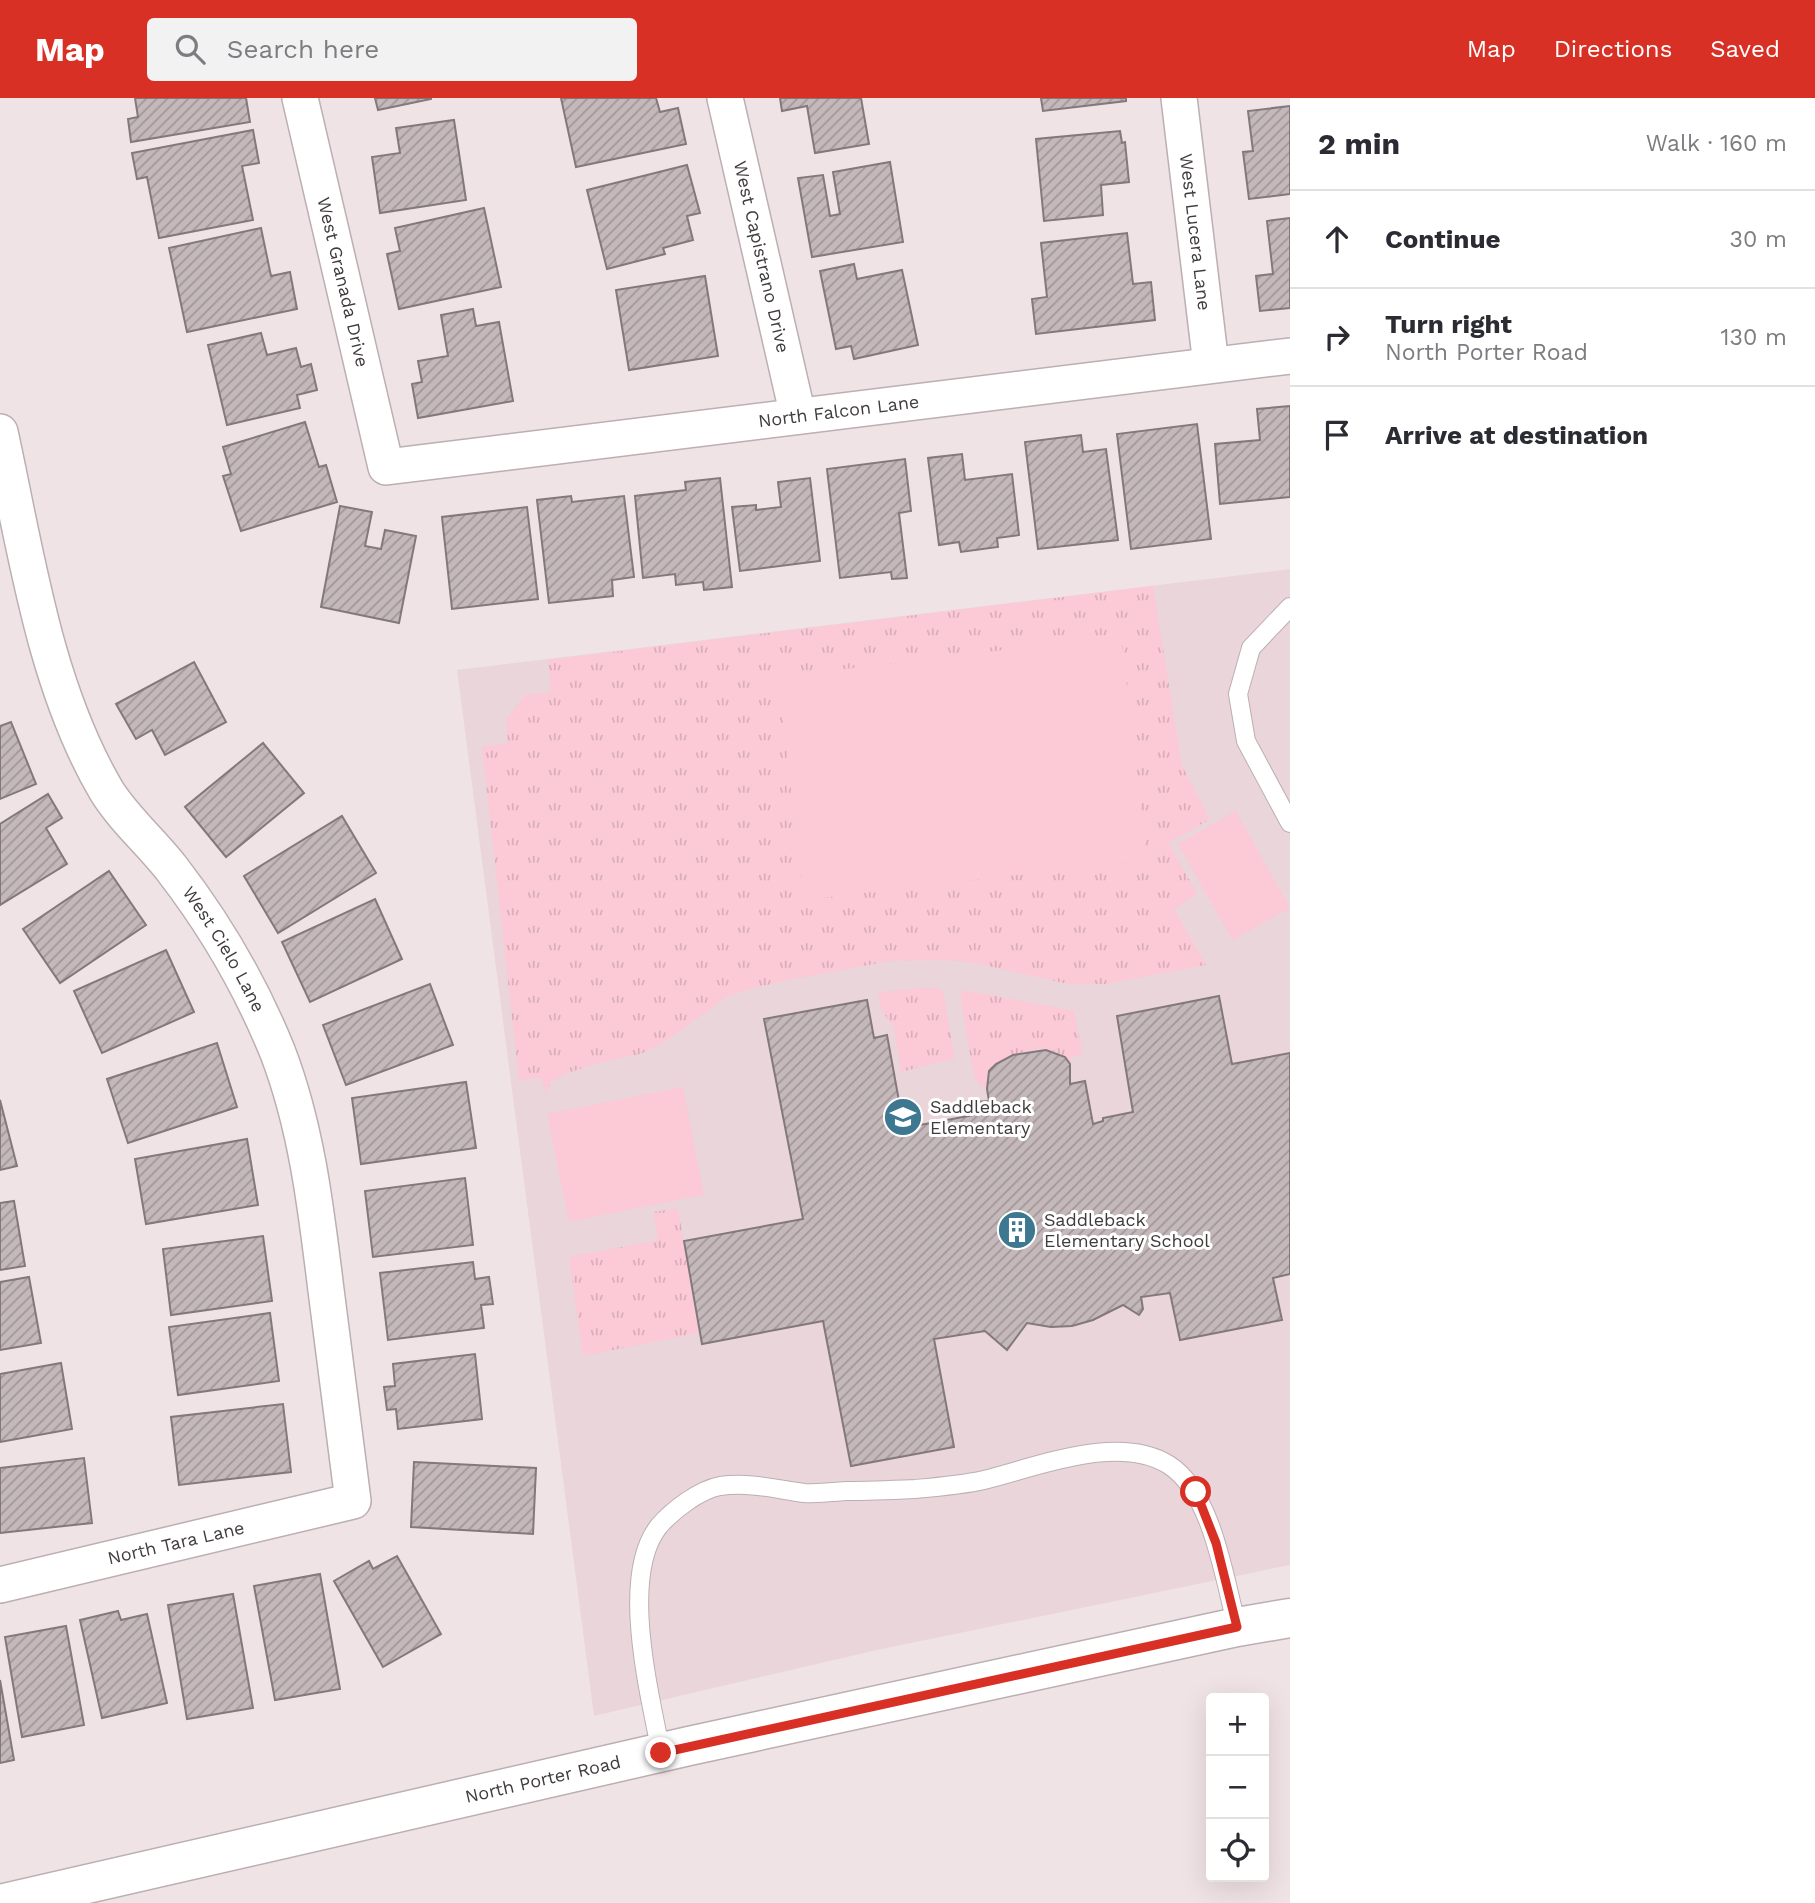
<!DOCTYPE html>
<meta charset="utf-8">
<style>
:root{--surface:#fff;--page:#f2f2f3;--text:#2b2b33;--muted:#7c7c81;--line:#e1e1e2;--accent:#d93025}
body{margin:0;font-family:"Work Sans",sans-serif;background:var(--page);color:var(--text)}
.controls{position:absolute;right:21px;bottom:21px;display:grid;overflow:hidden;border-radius:7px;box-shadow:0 7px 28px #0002}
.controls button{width:63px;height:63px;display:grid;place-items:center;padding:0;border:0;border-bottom:2px solid var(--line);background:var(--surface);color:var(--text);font:35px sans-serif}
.stop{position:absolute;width:21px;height:21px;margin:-16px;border:5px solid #d93025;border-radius:50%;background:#fff}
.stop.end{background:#d93025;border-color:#fff;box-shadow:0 2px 7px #0008}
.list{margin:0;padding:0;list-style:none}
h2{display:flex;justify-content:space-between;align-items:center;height:91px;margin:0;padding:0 28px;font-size:30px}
h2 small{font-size:23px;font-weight:400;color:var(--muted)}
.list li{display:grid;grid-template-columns:46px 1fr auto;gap:21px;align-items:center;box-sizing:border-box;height:98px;padding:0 28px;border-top:2px solid var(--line)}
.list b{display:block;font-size:26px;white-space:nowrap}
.list p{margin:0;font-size:23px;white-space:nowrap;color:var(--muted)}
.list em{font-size:23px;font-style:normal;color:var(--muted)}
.icon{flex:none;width:38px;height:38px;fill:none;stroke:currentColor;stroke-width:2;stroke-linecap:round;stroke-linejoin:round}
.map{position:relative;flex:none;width:1290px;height:1805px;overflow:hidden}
header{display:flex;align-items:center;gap:42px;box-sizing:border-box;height:98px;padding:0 35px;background:var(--accent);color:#fff}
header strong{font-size:33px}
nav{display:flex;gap:38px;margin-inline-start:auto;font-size:24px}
.search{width:490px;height:63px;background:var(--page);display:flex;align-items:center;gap:18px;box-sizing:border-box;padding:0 24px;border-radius:7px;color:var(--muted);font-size:26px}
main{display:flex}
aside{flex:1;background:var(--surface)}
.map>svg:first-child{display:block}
.built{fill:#ead5da}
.grass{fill:url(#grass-tufts)}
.pitch{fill:#fbcad6}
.building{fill:url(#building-hatch);stroke:#83787b;stroke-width:2}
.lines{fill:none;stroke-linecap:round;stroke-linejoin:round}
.service-casing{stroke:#bcafb2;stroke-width:20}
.minor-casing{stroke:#bcafb2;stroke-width:38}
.tertiary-casing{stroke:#bcafb2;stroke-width:41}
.service{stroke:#fff;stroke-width:18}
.minor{stroke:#fff;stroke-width:35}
.tertiary{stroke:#fff;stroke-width:38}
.route{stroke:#d93025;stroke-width:9}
.labels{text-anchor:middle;stroke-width:6;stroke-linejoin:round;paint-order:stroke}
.street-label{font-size:18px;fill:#403b3c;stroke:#fff}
.poi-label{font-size:18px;fill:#403b3c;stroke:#fff;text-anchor:start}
</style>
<header>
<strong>Map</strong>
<div class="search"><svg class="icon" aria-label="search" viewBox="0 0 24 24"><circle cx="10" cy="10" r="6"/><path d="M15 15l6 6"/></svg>Search here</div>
<nav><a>Map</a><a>Directions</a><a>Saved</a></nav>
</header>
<main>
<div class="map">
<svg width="1290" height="1805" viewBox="0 0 1290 1805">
<defs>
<pattern id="grass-tufts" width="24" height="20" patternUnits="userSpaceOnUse" patternTransform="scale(1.75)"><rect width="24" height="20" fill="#fbcad6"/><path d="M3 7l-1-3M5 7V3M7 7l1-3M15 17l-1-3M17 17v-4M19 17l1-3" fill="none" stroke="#d8aeb9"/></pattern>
<pattern id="building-hatch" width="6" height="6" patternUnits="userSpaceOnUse" patternTransform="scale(1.75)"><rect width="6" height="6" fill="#c4b8ba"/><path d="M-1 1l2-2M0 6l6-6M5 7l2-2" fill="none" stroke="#a19798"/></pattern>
</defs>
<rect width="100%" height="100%" fill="#f0e3e6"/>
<!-- built -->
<polygon class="built" points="1290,471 1290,1467 877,1552 594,1618 457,572"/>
<!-- grass -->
<g class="grass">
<polygon points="1153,488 1182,668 1210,721 1169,745 1197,796 1174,811 1206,867 1105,886 1068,886 970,864 945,862 890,863 793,881 750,891 727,899 660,947 640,956 594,966 565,976 551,984 546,995 541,980 519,982 482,649 508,645 506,621 525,597 551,594 548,562"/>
<polygon points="924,890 940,890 943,894 955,960 901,974 894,929 882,913 878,894"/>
<path d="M964 892 1074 913 1083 957 1071 958 1070 966C1053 938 1007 955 989 973L987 991 980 987 974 979 960 897Z"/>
<polygon points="678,1110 699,1235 583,1258 569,1159 658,1142 653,1114"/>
</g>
<!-- pitch -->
<g class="pitch">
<polygon points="1121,538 1147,762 804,802 778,579"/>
<polygon points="1236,713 1290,810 1232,842 1178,746"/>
<polygon points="683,989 704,1097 569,1124 547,1016"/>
</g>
<!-- building -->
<g class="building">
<polygon points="135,0 246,0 250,24 131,44 128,21 138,19"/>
<polygon points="375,0 431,0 431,1 378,12"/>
<polygon points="561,0 656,0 660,14 678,10 686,46 576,69"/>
<polygon points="780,0 861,0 869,46 815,55 807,8 782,13"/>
<polygon points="1041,0 1126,0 1126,3 1043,13"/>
<polygon points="1290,8 1290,96 1249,101 1243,54 1253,53 1248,13"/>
<polygon points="454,22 466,102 380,115 372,59 400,55 396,30"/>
<polygon points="253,32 259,65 242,68 253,122 159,140 147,79 137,81 132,55"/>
<polygon points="1120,33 1122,45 1125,44 1129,84 1101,87 1103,117 1044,123 1036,41"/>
<polygon points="890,64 903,144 812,159 798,80 823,77 830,118 840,116 833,74"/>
<polygon points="687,67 700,115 687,118 693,142 663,150 665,156 607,171 587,92"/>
<polygon points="484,110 501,189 399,211 387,156 400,153 395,130"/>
<polygon points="1290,120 1290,210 1260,213 1256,178 1273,176 1267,123"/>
<polygon points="261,130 271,178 290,174 297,211 187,234 169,150"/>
<polygon points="1127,135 1133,186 1151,184 1155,222 1036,236 1032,201 1047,199 1041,145"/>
<polygon points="854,166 857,181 902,172 918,247 854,261 851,248 836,251 820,173"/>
<polygon points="705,178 718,258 629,272 616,192"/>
<polygon points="473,211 476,228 499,224 513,303 418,320 412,286 422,284 418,263 448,258 441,217"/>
<polygon points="261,235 267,257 296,250 301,269 311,266 317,292 297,297 300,310 227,327 208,247"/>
<polygon points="1290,308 1290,399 1220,406 1215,346 1260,342 1257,311"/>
<polygon points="305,324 319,369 326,367 337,404 241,433 223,378 231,376 223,349"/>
<polygon points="1197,326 1211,441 1131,451 1117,336"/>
<polygon points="1081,337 1083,354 1106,351 1118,442 1038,451 1025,344"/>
<polygon points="962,356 965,382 1012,376 1019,437 997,440 998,449 961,454 959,444 939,447 928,360"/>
<polygon points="905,361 911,413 899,415 907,480 892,481 891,474 840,480 827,371"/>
<polygon points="720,380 732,489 704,492 703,484 676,487 675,476 643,480 635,398 686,392 685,384"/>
<polygon points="810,380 820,463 740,473 732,409 756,407 756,412 781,409 778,384"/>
<polygon points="571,398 572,404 624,398 634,479 612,482 613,498 549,505 537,402"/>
<polygon points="340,408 372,414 365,448 381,451 385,432 416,438 399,525 321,509"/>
<polygon points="527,409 538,501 452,511 442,419"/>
<polygon points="194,564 226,624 165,657 152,632 136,641 116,606"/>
<polygon points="11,624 36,686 0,701 0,628"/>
<polygon points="263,645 304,695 226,759 185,709"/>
<polygon points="48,696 62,720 46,730 67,766 0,807 0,726"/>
<polygon points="342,718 376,775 278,835 244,778"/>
<polygon points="109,773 146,827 60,885 23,831"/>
<polygon points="375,801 402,861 310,904 282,844"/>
<polygon points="166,852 194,914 102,955 74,893"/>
<polygon points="430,886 453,947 346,987 323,927"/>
<polygon points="1219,898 1232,966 1290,955 1290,1176 1273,1180 1282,1222 1180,1242 1170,1195 1141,1199 1143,1211 1139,1217 1123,1207 1093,1222 1072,1228 1051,1229 1027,1225 1007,1252 985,1233 934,1241 954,1349 851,1368 823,1223 702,1246 684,1143 803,1121 764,921 867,902 874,940 887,937 901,1014 889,1016 893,1032 979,1016 976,1004 989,1003 987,991 989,973 996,966 1013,957 1046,952 1065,959 1070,966 1070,986 1085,983 1093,1026 1103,1023 1103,1020 1133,1014 1117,918"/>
<polygon points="217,945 237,1009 128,1045 107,981"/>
<polygon points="466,984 476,1050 361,1066 352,1000"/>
<polygon points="0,1002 17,1068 0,1072"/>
<polygon points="247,1041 258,1107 146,1126 135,1061"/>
<polygon points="465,1080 473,1147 373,1159 365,1093"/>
<polygon points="14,1103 25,1168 0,1172 0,1105"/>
<polygon points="263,1138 272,1203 171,1217 163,1151"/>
<polygon points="473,1164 475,1181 489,1179 493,1206 481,1207 484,1230 388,1242 380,1175"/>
<polygon points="29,1179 41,1245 0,1252 0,1184"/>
<polygon points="270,1215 279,1283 178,1297 169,1229"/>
<polygon points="475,1256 482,1321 398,1331 396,1311 387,1312 384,1289 395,1288 393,1266"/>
<polygon points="61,1265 72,1331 0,1344 0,1276"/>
<polygon points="283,1306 291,1374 179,1387 171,1319"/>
<polygon points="84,1360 92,1425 0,1435 0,1370"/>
<polygon points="414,1364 536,1370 533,1436 411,1429"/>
<polygon points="397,1458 441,1536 383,1569 334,1483 369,1463 373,1471"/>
<polygon points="320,1476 340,1591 275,1602 254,1488"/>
<polygon points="233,1496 253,1610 187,1621 168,1507"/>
<polygon points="118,1513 121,1522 147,1516 167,1605 102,1620 80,1522"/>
<polygon points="66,1528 84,1627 22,1639 5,1539"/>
<polygon points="0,1582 14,1662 0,1665"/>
</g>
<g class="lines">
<!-- service casing -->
<g class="service-casing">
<g id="service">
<polyline points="1290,509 1251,550 1238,596 1246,643 1290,725"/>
<path d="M661 1655C650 1596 619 1478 659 1428 673 1412 699 1392 720 1388 750 1384 775 1391 804 1395 818 1396 833 1394 847 1393 870 1393 893 1392 915 1391 938 1389 962 1387 984 1382 1037 1369 1119 1335 1169 1367 1212 1394 1225 1483 1237 1529"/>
</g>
</g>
<!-- minor casing -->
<g class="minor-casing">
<g id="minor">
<path id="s1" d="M300 0 386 369 1290 258"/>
<path id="s2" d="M725 0 798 318"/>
<path id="s3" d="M1179 0 1211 267"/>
<path id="s4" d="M0 334C26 453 44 586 106 692 123 720 152 745 172 771 216 828 251 888 278 955 307 1031 316 1111 326 1192 335 1262 344 1333 353 1403L0 1487"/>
</g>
</g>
<!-- tertiary casing -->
<g class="tertiary-casing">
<g id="tertiary">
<path id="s5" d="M4 1805 689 1648 1237 1529 1290 1520"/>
</g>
</g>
<!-- service -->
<use href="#service" class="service"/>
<!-- minor -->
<use href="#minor" class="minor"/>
<!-- tertiary -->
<use href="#tertiary" class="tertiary"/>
</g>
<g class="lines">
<!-- route -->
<polyline class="route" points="661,1655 1237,1529 1216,1445 1196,1394"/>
</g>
<!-- icons -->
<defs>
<g id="school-disc" transform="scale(2.0125)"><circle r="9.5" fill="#3d7890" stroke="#fff"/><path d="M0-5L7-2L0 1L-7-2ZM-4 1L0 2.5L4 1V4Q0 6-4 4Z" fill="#fff"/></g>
<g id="building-disc" transform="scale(2.0125)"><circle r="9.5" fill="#3d7890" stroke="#fff"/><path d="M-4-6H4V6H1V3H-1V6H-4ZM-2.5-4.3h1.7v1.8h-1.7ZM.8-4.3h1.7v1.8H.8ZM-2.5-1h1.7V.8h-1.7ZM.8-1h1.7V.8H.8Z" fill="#fff"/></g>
</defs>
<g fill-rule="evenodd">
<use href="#school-disc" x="903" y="1019"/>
<use href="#building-disc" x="1017" y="1132"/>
</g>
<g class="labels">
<!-- street labels -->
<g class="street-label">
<text dy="6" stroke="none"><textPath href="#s3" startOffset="135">West Lucera Lane</textPath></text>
<text dy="6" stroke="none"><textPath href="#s2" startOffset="163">West Capistrano Drive</textPath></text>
<text dy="6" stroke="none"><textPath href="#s1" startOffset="189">West Granada Drive</textPath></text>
<text dy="6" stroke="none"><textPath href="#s1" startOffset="835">North Falcon Lane</textPath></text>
<text dy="6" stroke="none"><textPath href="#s4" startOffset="574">West Cielo Lane</textPath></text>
<text transform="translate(176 1445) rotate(-13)" y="6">North Tara Lane</text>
<text dy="6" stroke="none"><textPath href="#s5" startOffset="553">North Porter Road</textPath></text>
</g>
<!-- poi labels -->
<g class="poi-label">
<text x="930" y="1015">Saddleback<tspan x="930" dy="21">Elementary</tspan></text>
<text x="1044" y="1128">Saddleback<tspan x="1044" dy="21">Elementary School</tspan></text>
</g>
</g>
</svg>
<div class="controls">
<button>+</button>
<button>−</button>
<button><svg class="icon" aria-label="locate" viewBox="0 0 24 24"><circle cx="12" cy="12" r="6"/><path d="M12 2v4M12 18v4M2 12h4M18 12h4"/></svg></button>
</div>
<div class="stop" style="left:1196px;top:1394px"></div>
<div class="stop end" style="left:661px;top:1655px"></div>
</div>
<aside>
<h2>2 min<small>Walk · 160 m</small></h2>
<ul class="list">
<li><svg class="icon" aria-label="ahead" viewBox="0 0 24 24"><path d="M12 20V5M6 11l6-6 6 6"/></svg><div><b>Continue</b></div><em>30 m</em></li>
<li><svg class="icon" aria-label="right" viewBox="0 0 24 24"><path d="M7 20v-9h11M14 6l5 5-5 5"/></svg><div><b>Turn right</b><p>North Porter Road</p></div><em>130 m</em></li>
<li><svg class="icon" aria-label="arrive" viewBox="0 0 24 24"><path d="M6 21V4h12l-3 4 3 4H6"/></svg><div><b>Arrive at destination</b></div></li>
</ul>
</aside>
</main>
